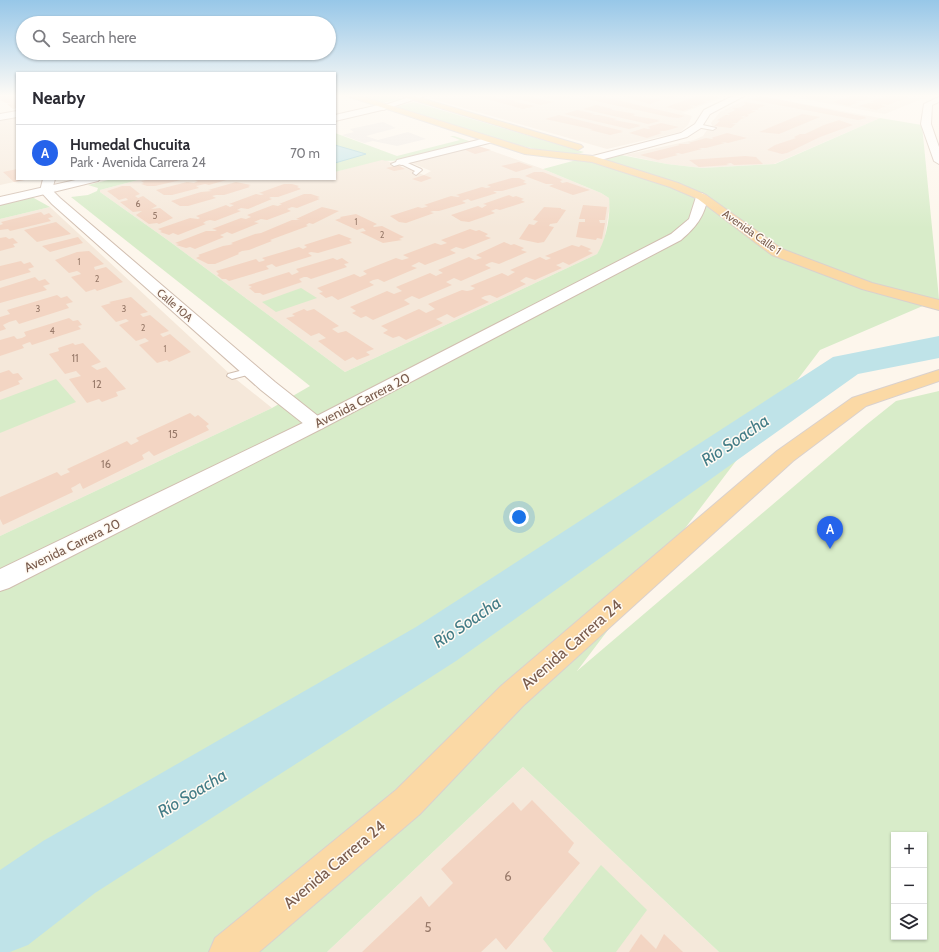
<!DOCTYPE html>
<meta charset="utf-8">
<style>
:root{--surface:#fff;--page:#f2f2f3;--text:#2b2b33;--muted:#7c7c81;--line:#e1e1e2;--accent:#2563eb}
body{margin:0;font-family:Cabin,sans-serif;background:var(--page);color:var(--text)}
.controls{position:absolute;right:12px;bottom:12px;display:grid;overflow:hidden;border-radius:0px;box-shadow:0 1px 3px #0004}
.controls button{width:36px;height:36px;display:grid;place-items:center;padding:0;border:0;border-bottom:1px solid var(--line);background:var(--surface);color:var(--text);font:20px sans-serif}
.you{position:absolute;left:519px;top:517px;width:14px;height:14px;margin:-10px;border:3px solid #fff;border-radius:50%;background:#1a73e8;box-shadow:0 0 0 6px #1a73e833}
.badge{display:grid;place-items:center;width:26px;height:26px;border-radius:50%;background:var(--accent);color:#fff;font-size:13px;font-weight:700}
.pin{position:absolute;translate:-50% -33px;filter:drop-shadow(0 1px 2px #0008)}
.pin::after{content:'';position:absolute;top:21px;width:14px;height:12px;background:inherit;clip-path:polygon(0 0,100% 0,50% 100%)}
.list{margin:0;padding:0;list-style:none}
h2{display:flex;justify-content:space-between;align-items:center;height:52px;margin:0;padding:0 16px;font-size:17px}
h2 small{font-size:13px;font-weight:400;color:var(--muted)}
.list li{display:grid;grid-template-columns:26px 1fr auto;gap:12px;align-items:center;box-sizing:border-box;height:56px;padding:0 16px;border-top:1px solid var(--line)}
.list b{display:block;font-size:15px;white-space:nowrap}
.list p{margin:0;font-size:13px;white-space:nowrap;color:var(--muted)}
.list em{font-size:13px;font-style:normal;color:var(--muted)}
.icon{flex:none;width:22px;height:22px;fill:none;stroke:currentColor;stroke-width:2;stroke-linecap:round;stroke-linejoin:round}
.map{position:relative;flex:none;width:939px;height:952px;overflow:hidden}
.search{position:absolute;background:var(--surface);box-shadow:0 1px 3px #0004;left:16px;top:16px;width:320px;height:44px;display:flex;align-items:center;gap:10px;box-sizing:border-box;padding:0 14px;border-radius:22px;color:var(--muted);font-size:15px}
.panel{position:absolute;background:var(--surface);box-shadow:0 1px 3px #0004;left:16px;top:72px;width:320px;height:108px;border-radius:0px}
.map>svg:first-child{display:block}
.residential{fill:#f5e8da}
.industrial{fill:#efe9e4}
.green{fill:#d8ecc9;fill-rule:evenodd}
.water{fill:#bfe3e8;stroke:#a5d3da}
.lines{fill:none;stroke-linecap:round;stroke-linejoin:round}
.river{fill:#bfe3e8;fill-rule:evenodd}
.building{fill:#f3d5c3}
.service-casing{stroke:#d1beb0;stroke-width:2}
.minor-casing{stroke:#d1beb0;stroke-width:2}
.tertiary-casing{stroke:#d1beb0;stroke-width:2}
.secondary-casing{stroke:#d6c0b0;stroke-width:2}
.primary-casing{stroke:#dad1cd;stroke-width:2}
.service{fill:#fff;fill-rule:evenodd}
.minor{fill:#fff;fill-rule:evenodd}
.tertiary{fill:#fff;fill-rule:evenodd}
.secondary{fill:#fff;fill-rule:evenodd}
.primary{fill:#fbd9a5;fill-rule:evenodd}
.labels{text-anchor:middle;stroke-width:3;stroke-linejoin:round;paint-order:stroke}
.far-number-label{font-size:9px;fill:#987a6a}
.far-street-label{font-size:11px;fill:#7a5c4d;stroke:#fffaf3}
.number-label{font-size:11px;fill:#987a6a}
.street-label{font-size:13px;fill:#7a5c4d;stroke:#fffaf3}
.near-number-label{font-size:13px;fill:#987a6a}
.near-street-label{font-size:16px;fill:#7a5c4d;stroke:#fffaf3}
.near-water-label{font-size:17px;font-style:italic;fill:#437c86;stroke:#fffaf3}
</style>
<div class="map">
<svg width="939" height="952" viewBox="0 0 939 952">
<rect width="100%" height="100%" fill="#fdf6ec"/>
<!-- residential -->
<g class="residential">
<polygon points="432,95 729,95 682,113 692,116 688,125 680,132 607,149 425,97"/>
<polygon points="755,95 880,118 774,164 702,168 667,164 624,155 694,140 703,136 707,130 713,128 711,123 720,112"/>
<polygon points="782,95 931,95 885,114"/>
<polygon points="17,117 17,179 28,179 0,185 0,120"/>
<polygon points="478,146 543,169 601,193 609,198 610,205 604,242 602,247 597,254 345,372 169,241 100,192 100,190 142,179 335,179 335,172 382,159 424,175 431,171 412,163"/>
<polygon points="50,207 232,376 272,408 0,536 0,219"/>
<polygon points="523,767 719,952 327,952"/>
</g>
<!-- industrial -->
<polygon class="industrial" points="383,122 396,128 366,136 378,140 408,132 426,139 397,146 373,141 364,143 342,135 354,132 350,129"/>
<!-- green -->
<g class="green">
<polygon points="356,95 394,95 402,99 380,103"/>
<path d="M414 102 584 152C559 164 427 117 395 107Z"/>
<path d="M880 118 922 125 939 299 820 350 577 671 866 425 896 401 939 391V952H719L523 767 327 952H0V536L272 408 310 386 71 197 88 195 97 191 98 188 88 185 112 179H142L100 190V192L169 241 345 372 597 254C606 241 611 215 609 198L601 193 543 169 606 152 667 164 702 168 775 164ZM894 835H924V937H894Z"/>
<path d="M335 133 397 156 460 140 450 136H454L472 142C453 146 399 165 382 160L335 172Z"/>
<polygon points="32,197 50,207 0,219 0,205"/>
<polygon points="301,288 317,298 276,312 262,302"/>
<polygon points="56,379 76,402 0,433 0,400"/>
<polygon points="601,865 647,910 616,952 553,952 543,939"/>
</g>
<!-- water -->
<polygon class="water" points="335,145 366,154 335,163"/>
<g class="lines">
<!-- river -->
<polygon class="river" points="939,336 939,358 858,374 456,661 95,893 28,945 10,952 0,952 0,870 43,841 416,627 833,357"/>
</g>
<!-- building -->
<g class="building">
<polygon points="0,95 15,95 12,97 17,97 17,108 13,109 7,104 12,103 6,103 0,100 4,99 0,98"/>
<polygon points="471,95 494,96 498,97 495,97 496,98 517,101 514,102 515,102 536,106 523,109 487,99 469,97"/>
<polygon points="506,95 530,96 535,98 554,102 541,105 510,97 505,98 507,96"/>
<polygon points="542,95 559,95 571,97 559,100 542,97 544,96"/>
<polygon points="578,95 600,96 685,116 678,118 668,117 669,117 591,100"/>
<polygon points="618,95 639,95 637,96 661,100 650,104"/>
<polygon points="656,95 678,95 678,96 667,99"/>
<polygon points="700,95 719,97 708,101 705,100 703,101 707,102 696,106 692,105 690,106 694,107 683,111 666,107"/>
<polygon points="811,95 828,95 827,96 832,97 821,100 805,97"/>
<polygon points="853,95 872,98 862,101 854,101 859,102 849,106 832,102 842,99 848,99 845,98"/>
<polygon points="889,95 907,95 904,96 909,97 900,101 892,100 898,101 888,105 883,104 881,105 886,106 876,110 858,106 869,103 873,103 874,102 870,102 880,98 887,98 882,97"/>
<polygon points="761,96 866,117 865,118 867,118 858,120 751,100"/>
<polygon points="743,102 766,105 757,109 759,109 757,110 753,110 752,111 756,111 747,115 749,115 747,117 743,116 741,117 746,118 741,119 737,123 731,123 736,124 731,128 714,126 720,121 717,120 719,119 725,115 729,115 730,114 727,114 735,110 732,108 741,108 738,108 746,104"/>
<polygon points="596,105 613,109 611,110 613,110 636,114 633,115 635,116 660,120 657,120 660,121 648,124 583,109"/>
<polygon points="577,110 595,114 592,115 599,115 617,119 614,120 641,125 638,126 641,126 629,129 564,114"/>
<polygon points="802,114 820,117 779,134 759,132"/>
<polygon points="559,115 623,131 620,132 623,132 610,135 590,130 593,129 591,129 545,119"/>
<polygon points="839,120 853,125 820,137 787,153 782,154 767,150 775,145 796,138 794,137 800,134 805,134 824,125"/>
<polygon points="661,123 679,127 665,131 668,131 662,131 659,132 662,133 647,138 629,133 644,128 648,129 651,128 647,127"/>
<polygon points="727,133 747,138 728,143 723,142 721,142 725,143 706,148 698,148 702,149 682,154 678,153 675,154 678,155 658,160 640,155 680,145 678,144 691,144 688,143 706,138 712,139 713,138 711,138"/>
<polygon points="478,146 491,150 475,154 463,149"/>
<polygon points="745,156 756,157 763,164 734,165 731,163 726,164 729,165 699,167 689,160"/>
<polygon points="519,162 533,167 516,172 501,166"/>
<polygon points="398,165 405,169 394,171 386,168"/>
<polygon points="17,169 17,179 25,180 14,182 3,172"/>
<polygon points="534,172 543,172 563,180 560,181 562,183 567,182 590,190 573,195 549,186 554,184 546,184 525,176"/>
<polygon points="424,175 432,178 421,182 412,179"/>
<polygon points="512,178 519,178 526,181 523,182 527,184 502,191 493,191 497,193 471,201 468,199 462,201 466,203 439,211 433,211 430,212 434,213 406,223 399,222 390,216 418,207 422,208 426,207 428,206 424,205 451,196 458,197 460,196 456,195 482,187 486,188 491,187 487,185"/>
<polygon points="151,179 181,179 181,180 155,186 147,186 141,184 144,183 141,181"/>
<polygon points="199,179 230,179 209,185 205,184 196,186 199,188 172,195 164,195 156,190 187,182 194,183 198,181 194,180"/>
<polygon points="236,182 251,185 248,186 250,187 224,195 216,195 212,196 216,198 188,206 180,206 171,201 201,192 212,191 208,190"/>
<polygon points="284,184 292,184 299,186 297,187 301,189 278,197 271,197 269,198 272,199 248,209 241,208 237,210 241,211 215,221 210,220 206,221 203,223 206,224 178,235 173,233 169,235 160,232 162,231 158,229 190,218 198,219 200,218 196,216 226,205 230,207 234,205 229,204 256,194 261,195 264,194 259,193"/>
<polygon points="122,186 130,186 140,194 135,196 138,198 143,196 157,206 151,209 160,208 173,218 159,224 157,223 149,224 136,215 142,211 133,212 120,202 128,200 126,198 119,200 107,191"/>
<polygon points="304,194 311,194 320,197 317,198 320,199 297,208 292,207 287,209 291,211 267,220 261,219 254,222 259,223 232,234 227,232 223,234 220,235 224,237 195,249 190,247 186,248 176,245 179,244 175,243 206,231 215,231 217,230 212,229 241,218 246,219 251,217 247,215 273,205 278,206 282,204 279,204"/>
<polygon points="509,195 513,197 516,196 524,199 521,200 525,202 500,210 496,209 491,211 495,213 469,222 461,221 451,215 478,206 482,208 487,205 483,204"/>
<polygon points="583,205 607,207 605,220 599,220 600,223 605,223 602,239 597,238 596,240 576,237 579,222 585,222 585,219 579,219"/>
<polygon points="322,207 339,211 313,224 309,223 306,225 308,226 270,240 272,241 249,250 242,251 238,253 239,254 215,264 208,264 196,258 200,256 198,255 223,246 229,245 233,244 231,243 255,234 261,233 292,220 300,220 296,219"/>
<polygon points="544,207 561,208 561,209 566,210 557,223 550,224 549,226 554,227 544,242 538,243 519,239 529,224 534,225 538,221 533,220"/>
<polygon points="41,212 44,215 49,213 53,217 48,218 51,221 10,231 8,229 0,230 0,225 3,224 1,222"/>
<polygon points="356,214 377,224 373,226 374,227 382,226 404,237 399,239 402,240 383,243 360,232 366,231 363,228 357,230 335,220 341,218 340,217"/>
<polygon points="56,222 71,234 37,242 24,230"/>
<polygon points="470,229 476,231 479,230 488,234 485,236 491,238 463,249 456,247 450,250 456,253 425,265 419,262 411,266 417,268 384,282 378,279 373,280 369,282 374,285 338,300 332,296 326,298 319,293 323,292 317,288 354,274 360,277 367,274 363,271 396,258 402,260 409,258 403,255 435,243 441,245 447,243 441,240"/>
<polygon points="339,234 352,239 349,240 352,243 318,253 311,252 308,253 312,256 276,267 272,264 266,266 269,269 229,281 226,279 222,279 217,275 219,274 216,271 256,259 259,262 263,261 265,260 262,258 299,247 303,249 307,247 304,245"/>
<polygon points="6,237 9,239 13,238 18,243 13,244 15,247 0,251 0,238"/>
<polygon points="78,237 83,243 50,252 42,246"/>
<polygon points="504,242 511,245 514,244 524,248 521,250 527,252 499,264 492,262 489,263 485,265 491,268 461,281 454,278 446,282 452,285 419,299 412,296 404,300 410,304 373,320 366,316 361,318 352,313 356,311 350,307 387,291 394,294 402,291 396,287 430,273 436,276 440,274 443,273 438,270 469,257 475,260 482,258 476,255"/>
<polygon points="572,245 579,247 581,245 591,249 588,251 593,253 569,265 563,262 559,264 556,265 562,268 535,280 526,277 520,281 526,284 497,298 490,295 485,296 481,298 489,302 454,318 447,314 441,317 436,319 443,323 406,340 399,336 393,338 383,333 388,330 381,326 419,309 426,313 435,309 428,304 462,290 467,291 472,290 475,288 470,286 502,273 508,276 515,272 510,270 540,257 546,260 549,259 551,258 545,256"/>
<polygon points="89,251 104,264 94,267 95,270 106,267 123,282 97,291 95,289 86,292 71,277 81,274 79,272 77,271 69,273 55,260 77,252"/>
<polygon points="333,258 337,260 342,258 349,263 344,264 347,267 311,279 307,277 304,277 299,279 302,282 263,295 260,293 255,293 249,288 252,287 248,285 289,272 292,275 299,272 296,269"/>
<polygon points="21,261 24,264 30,262 34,267 28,269 31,272 0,281 0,266"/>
<polygon points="35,277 39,281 45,279 50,284 43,286 47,290 0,303 0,288"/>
<polygon points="57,295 61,298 67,296 73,302 66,304 69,308 19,324 16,320 9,322 3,325 6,329 0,331 0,317 10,314 7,310"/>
<polygon points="131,297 148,312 140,314 143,317 150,315 169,331 160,334 163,337 170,334 191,352 169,362 167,360 157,363 139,345 149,341 145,338 136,341 119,325 129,321 126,319 116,322 101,306 111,303 109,302"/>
<polygon points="304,309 307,311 314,309 339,326 332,329 338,333 346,331 374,349 366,352 370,355 357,360 353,357 345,361 318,341 326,338 319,333 311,336 286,318 295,316 292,314"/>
<polygon points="69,318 73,321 78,320 82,325 78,326 81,329 32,345 30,342 27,343 22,345 24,348 0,356 0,340 14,336 17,339 22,338 26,336 24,332"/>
<polygon points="73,343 75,345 83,343 101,362 91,366 97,370 106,367 126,389 116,392 118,396 102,402 99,399 87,403 69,379 81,376 76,371 65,374 49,354 59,351 58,348"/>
<polygon points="9,370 13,374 18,373 23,379 18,381 20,384 0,392 0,373"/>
<polygon points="190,413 195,417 198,415 209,424 206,426 209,430 154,456 149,451 142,455 144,459 83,489 80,483 75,486 71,488 73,492 3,525 0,519 0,497 57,472 61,476 65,474 70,472 67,469 127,441 131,445 139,441 136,438"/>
<polygon points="532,800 574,843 568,852 580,863 506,950 496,938 481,952 362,952 421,896 429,907 453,883 441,869 513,802 521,811"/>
<polygon points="641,934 656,949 664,934 683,952 629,952"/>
</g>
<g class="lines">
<!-- service casing -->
<g class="service-casing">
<g id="service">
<polygon points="698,124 716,128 713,130 696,127"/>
<polygon points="401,160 421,169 422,170 416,175 413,173 415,171 401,164 394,166 391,164"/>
<polygon points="251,368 256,371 255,373 232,379 227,376 228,374"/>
</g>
</g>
<!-- minor casing -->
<g class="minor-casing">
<g id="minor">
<polygon points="735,95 746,95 710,114 701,128 687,137 593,162 588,159 589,157 681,133 695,124 704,110"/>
<polygon points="939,97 939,102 932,105 931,124 939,147 939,164 934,161 921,124 924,104"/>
<polygon points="490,137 495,140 493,142 401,165 396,162 397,160"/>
<polygon points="43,179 55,179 52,190 60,198 275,382 323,420 326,424 323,428 316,430 309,428 261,390 52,204 40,191"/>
</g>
</g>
<!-- tertiary casing -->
<g class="tertiary-casing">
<g id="tertiary">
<polygon points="383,104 387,107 386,109 335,121 335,115"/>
<polygon points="17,111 17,117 0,120 0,114"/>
<polygon points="80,179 100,179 98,181 0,205 0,197"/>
<path d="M702 193 708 197C704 217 696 227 681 240L323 428 9 588 0 591V569L309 420 671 234 689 219 696 197Z"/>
</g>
</g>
<!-- secondary casing -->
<g class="secondary-casing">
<polygon id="secondary" points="415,95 428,95 383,110 379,107"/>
</g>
<!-- primary casing -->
<g class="primary-casing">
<g id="primary">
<polygon points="344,95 357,95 530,149 593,156 678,183 706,195 782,249 872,283 939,300 939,310 862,289 772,255 698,199 670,187 592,162 525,154"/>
<polygon points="397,95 410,95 581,145 583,147 578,150 575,149"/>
<polygon points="939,370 939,381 866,406 793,461 523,706 420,814 259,952 209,952 215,938 396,790 501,686 777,451 852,398"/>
</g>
</g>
<!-- service -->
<use href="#service" class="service"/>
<!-- minor -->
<use href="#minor" class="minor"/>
<!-- tertiary -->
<use href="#tertiary" class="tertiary"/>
<!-- secondary -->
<use href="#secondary" class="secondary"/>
<!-- primary -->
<use href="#primary" class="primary"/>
</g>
<!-- sky -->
<linearGradient id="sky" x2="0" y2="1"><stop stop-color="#97c7e8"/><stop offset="0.42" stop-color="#fefbf6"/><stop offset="1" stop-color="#fefbf6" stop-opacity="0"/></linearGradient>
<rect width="939" height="228" fill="url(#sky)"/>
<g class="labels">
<!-- far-number labels -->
<g class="far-number-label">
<text x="138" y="207">6</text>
<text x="155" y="219">5</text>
<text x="356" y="225">1</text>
<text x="382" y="238">2</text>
<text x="79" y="265">1</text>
<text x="97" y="282">2</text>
<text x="38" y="312">3</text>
<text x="124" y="312">3</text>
<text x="143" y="331">2</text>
<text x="52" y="334">4</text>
<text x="165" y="352">1</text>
</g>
<!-- far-street labels -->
<g class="far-street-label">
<text transform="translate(752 232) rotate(35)" y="4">Avenida Calle 1</text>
<text transform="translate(175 305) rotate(41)" y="4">Calle 10A</text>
</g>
<!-- number labels -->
<g class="number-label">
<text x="75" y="362">11</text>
<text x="97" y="388">12</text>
<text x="173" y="438">15</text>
<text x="106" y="468">16</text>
</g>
<!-- street labels -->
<g class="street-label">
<text transform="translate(362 400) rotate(-27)" y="5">Avenida Carrera 20</text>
<text transform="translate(72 545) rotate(-26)" y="5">Avenida Carrera 20</text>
</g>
<!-- near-number labels -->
<g class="near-number-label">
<text x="508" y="881">6</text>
<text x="428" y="932">5</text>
</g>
<!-- near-street labels -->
<g class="near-street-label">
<text transform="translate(571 644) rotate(-41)" y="6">Avenida Carrera 24</text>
<text transform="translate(334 864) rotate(-40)" y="6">Avenida Carrera 24</text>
</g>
<!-- near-water labels -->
<g class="near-water-label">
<text transform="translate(735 440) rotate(-34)" y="6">Río Soacha</text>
<text transform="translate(467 622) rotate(-34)" y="6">Río Soacha</text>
<text transform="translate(192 793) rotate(-31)" y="6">Río Soacha</text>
</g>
</g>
</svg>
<div class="controls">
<button>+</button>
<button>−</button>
<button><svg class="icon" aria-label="layers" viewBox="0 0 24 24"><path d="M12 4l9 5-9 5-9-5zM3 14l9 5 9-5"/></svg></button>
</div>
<div class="you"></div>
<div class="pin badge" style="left:830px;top:549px">A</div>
<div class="search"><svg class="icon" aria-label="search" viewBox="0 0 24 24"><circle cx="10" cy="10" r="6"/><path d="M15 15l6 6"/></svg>Search here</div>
<section class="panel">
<h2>Nearby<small></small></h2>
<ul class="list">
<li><span class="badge">A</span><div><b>Humedal Chucuita</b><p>Park · Avenida Carrera 24</p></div><em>70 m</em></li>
</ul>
</section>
</div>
